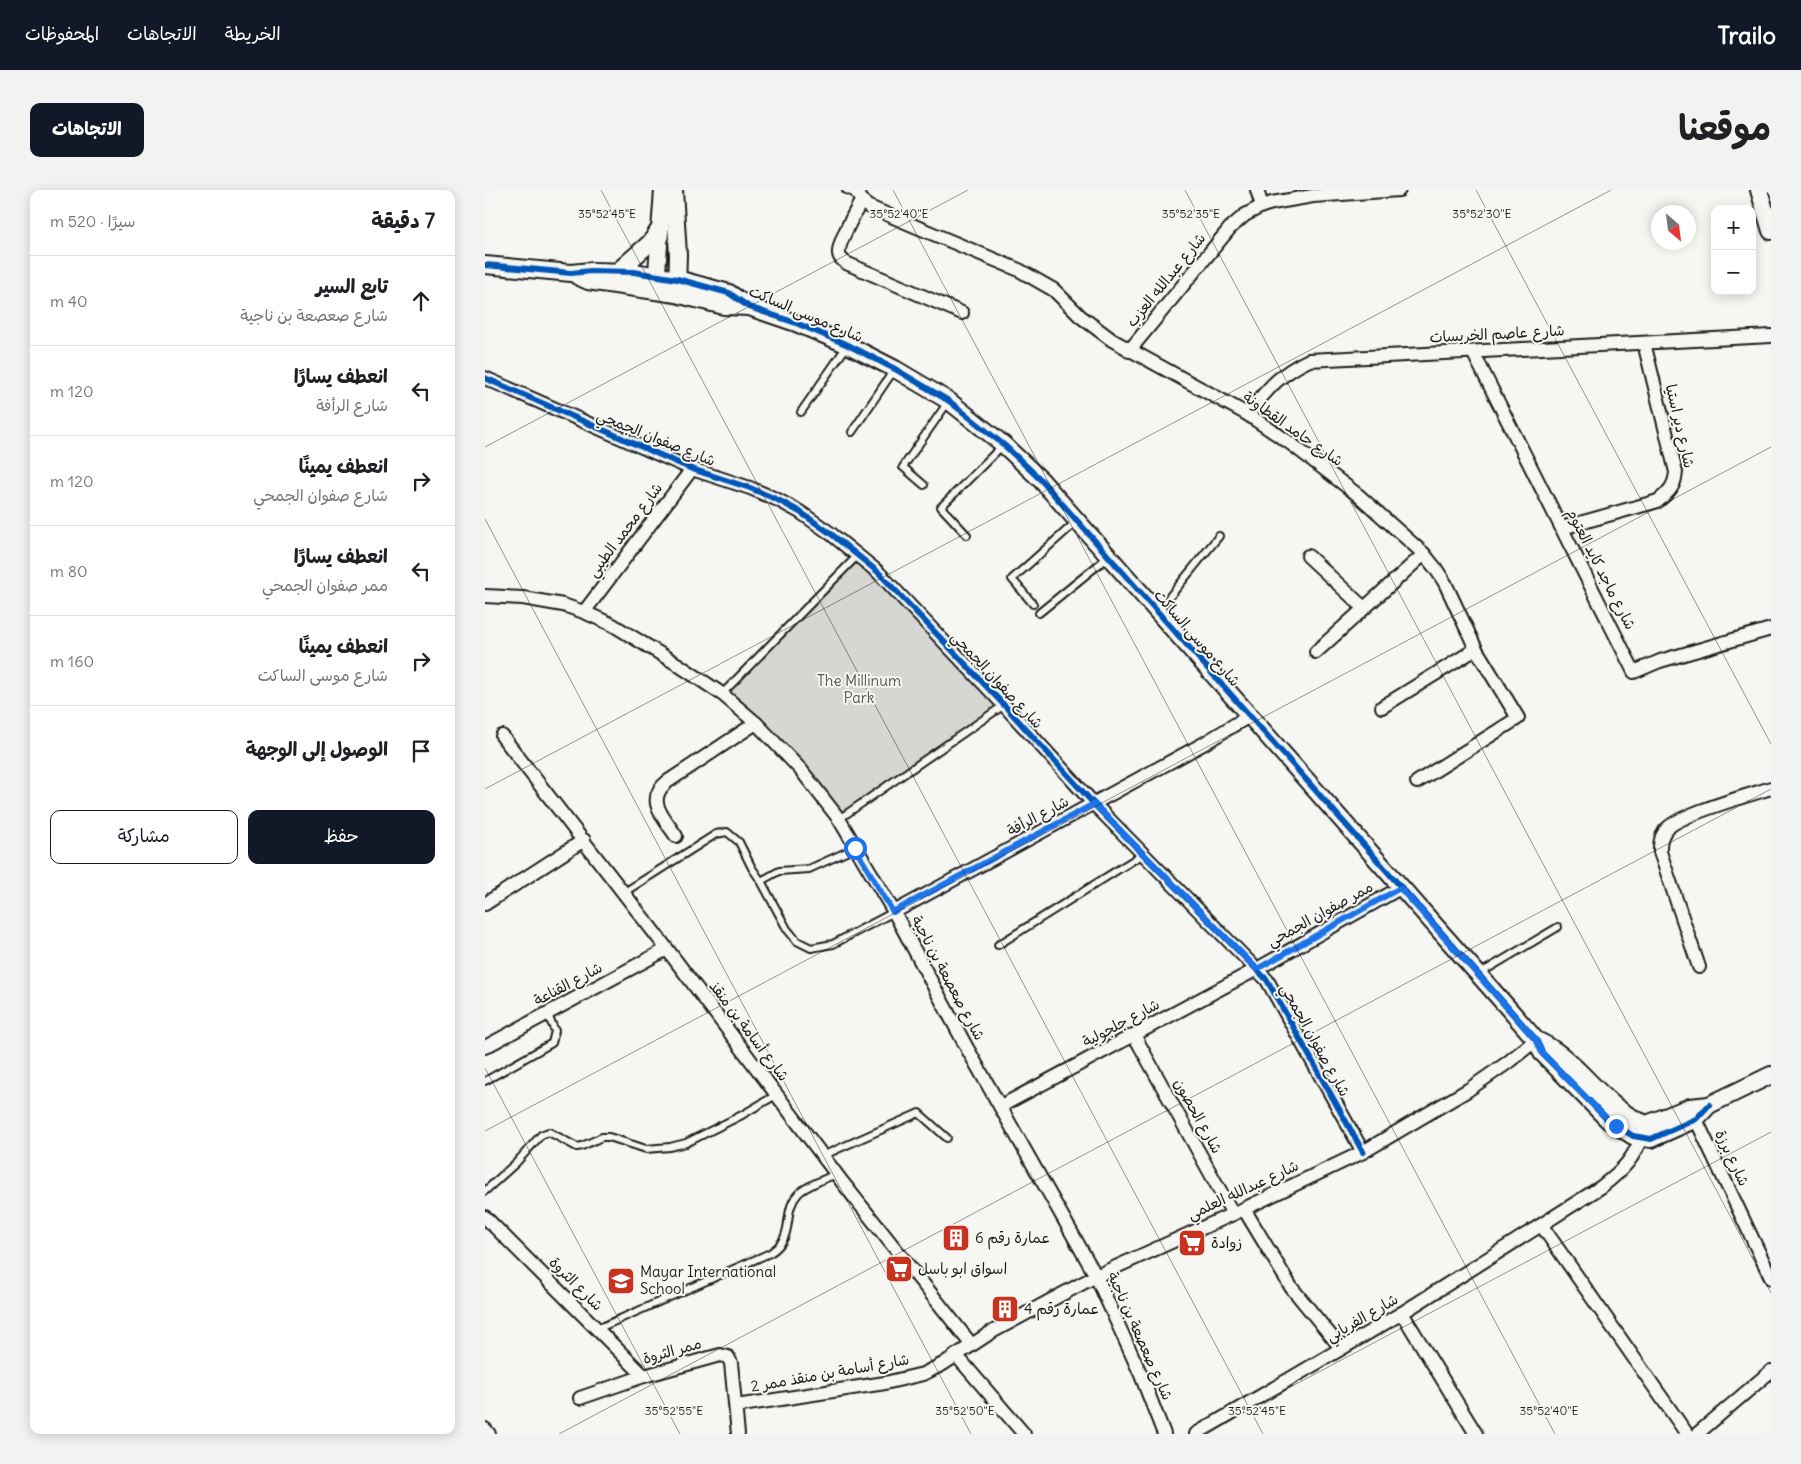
<!DOCTYPE html>
<html lang="ar">
<meta charset="utf-8">
<style>
:root{--surface:#fff;--page:#f2f2f2;--text:#202124;--muted:#757577;--line:#e0e0e0;--accent:#111827}
body{margin:0;font-family:Delius,"Playpen Sans Arabic",sans-serif;background:var(--page);color:var(--text);direction:rtl}
.controls{position:absolute;right:15px;top:15px;display:grid;overflow:hidden;border-radius:10px;box-shadow:0 2px 12px #0003}
.controls button{width:45px;height:45px;display:grid;place-items:center;padding:0;border:0;border-bottom:1px solid var(--line);background:var(--surface);color:var(--text);font:25px sans-serif}
.compass{position:absolute;left:1166px;top:15px;width:45px;height:45px;border-radius:50%;background:var(--surface);box-shadow:0 2px 12px #0003;rotate:152deg}
.stop{position:absolute;width:15px;height:15px;margin:-11px;border:4px solid #1a73e8;border-radius:50%;background:#fff}
.stop.end{background:#1a73e8;border-color:#fff;box-shadow:0 1px 5px #0008}
.list{margin:0;padding:0;list-style:none}
h2{display:flex;justify-content:space-between;align-items:center;height:65px;margin:0;padding:0 20px;font-size:21px}
h2 small{font-size:16px;font-weight:400;color:var(--muted)}
.list li{display:grid;grid-template-columns:32px 1fr auto;gap:15px;align-items:center;box-sizing:border-box;height:90px;padding:0 20px;border-top:1px solid var(--line)}
.list b{display:block;font-size:19px;white-space:nowrap}
.list p{margin:0;font-size:16px;white-space:nowrap;color:var(--muted)}
.list em{font-size:16px;font-style:normal;color:var(--muted)}
.actions{display:flex;gap:10px;padding:15px 20px}
.actions a{flex:1;padding:11px 0;border:1px solid var(--accent);border-radius:10px;text-align:center;font-size:18px;color:var(--accent)}
.actions .main{background:var(--accent);color:#fff}
.icon{flex:none;width:28px;height:28px;fill:none;stroke:currentColor;stroke-width:2;stroke-linecap:round;stroke-linejoin:round}
.map{position:relative;flex:none;width:1286px;height:1244px;overflow:hidden;direction:ltr;border-radius:10px}
header{display:flex;align-items:center;gap:30px;box-sizing:border-box;height:70px;padding:0 25px;background:var(--accent);color:#fff}
header strong{font-size:24px}
nav{display:flex;gap:28px;margin-inline-start:auto;font-size:18px}
.intro{display:flex;align-items:center;justify-content:space-between;box-sizing:border-box;height:120px;padding:0 30px}
h1{margin:0;font-size:35px}
.button{padding:12px 22px;border-radius:10px;background:var(--accent);color:#fff;font-size:18px;font-weight:700}
main{display:flex;gap:30px;padding:0 30px}
aside{flex:1;background:var(--surface);border-radius:10px;box-shadow:0 2px 12px #0003}
.map>svg:first-child{display:block}
.green{fill:#d6d6d2;stroke:#797977}
.lines{fill:none;stroke-linecap:round;stroke-linejoin:round}
.service-casing{stroke:#1c1c1c;stroke-width:10}
.minor-casing{stroke:#1c1c1c;stroke-width:16}
.tertiary-casing{stroke:#1c1c1c;stroke-width:20}
.service{stroke:#f6f6f2;stroke-width:6}
.minor{stroke:#f6f6f2;stroke-width:12}
.tertiary{stroke:#f6f6f2;stroke-width:16}
.cycleway-casing{stroke:#f6f6f2;stroke-width:9}
.cycleway{stroke:#0057b8;stroke-width:6}
.route{stroke:#1a73e8;stroke-width:6}
.ticks{fill:none;stroke:#1c1c1c;stroke-width:1;stroke-opacity:0.45}
.labels{text-anchor:middle;stroke-width:4;stroke-linejoin:round;paint-order:stroke}
.street-label{font-size:15px;fill:#1c1c1c;stroke:#f6f6f2}
.park-label{font-size:15px;fill:#545453;stroke:#f6f6f2}
.poi-label{font-size:15px;fill:#1c1c1c;stroke:#f6f6f2;text-anchor:start}
.ticks-label{font-size:12px;text-anchor:middle;fill:#1c1c1c;stroke:#f6f6f2;stroke-width:4;stroke-linejoin:round;paint-order:stroke}
</style>
<header>
<strong>Trailo</strong>
<nav><a>الخريطة</a><a>الاتجاهات</a><a>المحفوظات</a></nav>
</header>
<div class="intro"><h1>موقعنا</h1><a class="button">الاتجاهات</a></div>
<main>
<div class="map">
<svg width="1286" height="1244" viewBox="0 0 1286 1244">
<rect width="100%" height="100%" fill="#f6f6f2"/>
<filter id="ink" filterUnits="userSpaceOnUse"><feTurbulence type="fractalNoise" baseFrequency=".02" numOctaves="2"/><feDisplacementMap in="SourceGraphic" scale="10" xChannelSelector="R" yChannelSelector="G"/><feConvolveMatrix kernelMatrix="1 2 1 2 8 2 1 2 1" color-interpolation-filters="sRGB"/></filter>
<g filter="url(#ink)">
<!-- green -->
<polygon class="green" points="373,365 519,515 354,629 237,504"/>
<g class="lines">
<!-- service casing -->
<g class="service-casing">
<g id="service">
<polyline points="361,0 373,5"/>
<polyline points="316,222 362,156"/>
<polyline points="367,242 409,180"/>
<polyline points="439,295 418,277 463,212"/>
<polyline points="482,345 456,317 518,255"/>
<polyline points="548,414 527,389 591,332"/>
<polyline points="673,421 734,346"/>
<polyline points="554,423 623,367"/>
<polyline points="237,504 373,365"/>
<polyline points="354,629 519,515"/>
<polyline points="276,691 294,681 324,679 370,658"/>
<polyline points="138,703 231,644 242,642 254,652 267,678 276,691 302,739 312,751 326,758 348,754 409,722"/>
<polyline points="513,755 658,664"/>
<polyline points="994,784 1073,737"/>
<polyline points="0,891 67,853 70,841 62,823"/>
<polyline points="337,966 434,923 462,948"/>
<polyline points="0,1001 31,973 56,945 64,942 92,957 97,956 117,947 124,947 161,959 185,957 201,953 257,925 291,905"/>
<path d="M112 1139 285 1063C312 1046 296 1023 313 1004 320 996 340 989 351 984"/>
</g>
</g>
<!-- minor casing -->
<g class="minor-casing">
<g id="minor">
<polyline points="372,0 373,5 382,16 534,80 569,100 595,126 627,150 762,224 805,253 873,305 939,364 951,379 960,393 991,459 1033,528 932,592"/>
<polyline points="772,0 777,16"/>
<path d="M376 11C371 21 352 54 354 64 354 68 358 70 361 73L477 123"/>
<polyline points="644,161 745,38 760,25 777,16 787,13 828,6 914,0"/>
<polyline points="988,162 1149,482 1175,471 1286,439"/>
<polyline points="0,188 207,279 265,298 293,310 315,322 345,343 393,382 519,515 609,614 782,790 878,962"/>
<path d="M762 224C784 198 793 185 824 170L1286 146"/>
<path d="M1077 338 1173 311C1184 302 1190 296 1191 282L1159 153"/>
<polyline points="823,366 879,418"/>
<polyline points="0,406 38,408 78,415 99,422 128,435 192,474 237,504 271,533 316,580 354,629 409,722 482,858 611,1086 656,1185 679,1244"/>
<polyline points="99,422 207,279"/>
<polyline points="831,462 939,364"/>
<polyline points="897,517 991,459"/>
<polyline points="17,546 182,759 358,993 486,1154"/>
<path d="M191 646C180 629 159 610 182 592L271 533"/>
<polyline points="0,714 99,650"/>
<polyline points="409,722 718,554 764,526"/>
<path d="M1214 777 1175 662C1175 654 1175 648 1180 641 1190 625 1265 605 1286 598"/>
<polyline points="649,845 748,1024"/>
<polyline points="0,857 182,759"/>
<polyline points="516,916 772,779 915,698"/>
<polyline points="1207,921 1286,1088"/>
<polyline points="759,1019 806,1097 856,1158"/>
<polyline points="0,1027 159,1186"/>
<polyline points="1057,1036 1202,1244"/>
<polyline points="917,1123 991,1244"/>
<polyline points="471,1165 539,1244"/>
<polyline points="95,1208 159,1186 235,1165 243,1167 246,1173 253,1244"/>
<polyline points="251,1216 400,1193 438,1184 458,1174 505,1143 611,1086 748,1024 878,962 983,900 1022,873 1051,850"/>
<polyline points="0,1239 4,1244"/>
<path d="M711 1244 917 1123 1116 997C1139 979 1149 969 1159 941"/>
<polyline points="1212,1244 1286,1181"/>
</g>
</g>
<!-- tertiary casing -->
<g class="tertiary-casing">
<g id="tertiary">
<polyline points="189,0 193,65 192,99"/>
<polyline points="1274,0 1286,41"/>
<polyline points="0,75 86,83 106,81 149,82 192,89 244,103 264,117 311,133 363,155 410,179 464,211 519,255 556,290 1024,819 1051,850 1057,863 1123,930 1148,946 1166,949 1211,929 1224,915"/>
<polyline points="132,82 166,52 175,38"/>
<polyline points="92,86 103,91 191,104 239,116 264,117"/>
<polyline points="171,96 178,0"/>
<path d="M1051 850C1095 868 1116 919 1162 934L1205 917 1224 915 1286 885"/>
</g>
</g>
<!-- service -->
<use href="#service" class="service"/>
<!-- minor -->
<use href="#minor" class="minor"/>
<!-- tertiary -->
<use href="#tertiary" class="tertiary"/>
<!-- cycleway casing -->
<g class="cycleway-casing">
<g id="cycleway">
<polyline points="0,75 86,83 106,81 149,82 192,89 244,103 264,117 311,133 363,155 410,179 464,211 519,255 556,290 1024,819 1051,850 1057,863 1123,930 1148,946 1166,949 1211,929 1224,915"/>
<polyline points="0,188 207,279 265,298 293,310 315,322 345,343 393,382 519,515 609,614 782,790 878,962"/>
</g>
</g>
<!-- cycleway -->
<use href="#cycleway" class="cycleway"/>
</g>
</g>
<g class="lines" filter="url(#ink)">
<!-- route -->
<polyline class="route" points="370,658 408,722 609,614 772,779 915,698 1051,850 1057,863 1123,930 1131,936"/>
</g>
<!-- ticks -->
<path class="ticks" d="M116 0 778 1244M408 0 1070 1244M700 0 1286 1103M991 0 1286 554M1283 0 1286 6M0 257 483 0M0 329 486 1244M0 599 1126 0M0 878 195 1244M0 941 1286 257M74 1244 1286 599M717 1244 1286 942"/>
<!-- icons -->
<defs>
<g id="building-square" transform="scale(1.4375)"><rect x="-9" y="-9" width="18" height="18" rx="4" fill="#c8321e" stroke="#f6f6f2"/><path d="M-4-6H4V6H1V3H-1V6H-4ZM-2.5-4.3h1.7v1.8h-1.7ZM.8-4.3h1.7v1.8H.8ZM-2.5-1h1.7V.8h-1.7ZM.8-1h1.7V.8H.8Z" fill="#fff"/></g>
<g id="supermarket-square" transform="scale(1.4375)"><rect x="-9" y="-9" width="18" height="18" rx="4" fill="#c8321e" stroke="#f6f6f2"/><path d="M-6-5.5h2.5l.6 2H6L4.5 2H-2.5L-4.4-4H-6ZM-1.5 3.2a1.3 1.3 0 1 0 .1 0ZM3 3.2a1.3 1.3 0 1 0 .1 0Z" fill="#fff"/></g>
<g id="school-square" transform="scale(1.4375)"><rect x="-9" y="-9" width="18" height="18" rx="4" fill="#c8321e" stroke="#f6f6f2"/><path d="M0-5L7-2L0 1L-7-2ZM-4 1L0 2.5L4 1V4Q0 6-4 4Z" fill="#fff"/></g>
</defs>
<g fill-rule="evenodd">
<use href="#building-square" x="471" y="1048"/>
<use href="#supermarket-square" x="707" y="1053"/>
<use href="#supermarket-square" x="414" y="1079"/>
<use href="#school-square" x="136" y="1091"/>
<use href="#building-square" x="520" y="1119"/>
</g>
<g class="labels">
<!-- street labels -->
<g class="street-label">
<text transform="translate(681 90) rotate(-51)" y="5">شارع عبدالله العزب</text>
<text transform="translate(321 124) rotate(23)" y="5">شارع موسى الساكت</text>
<text transform="translate(1012 144) rotate(-3)" y="5">شارع عاصم الخريسات</text>
<text transform="translate(1195 236) rotate(77)" y="5">شارع دير استيا</text>
<text transform="translate(808 239) rotate(35)" y="5">شارع حامد القطاونة</text>
<text transform="translate(171 248) rotate(22)" y="5">شارع صفوان الجمحي</text>
<text transform="translate(140 340) rotate(-53)" y="5">شارع محمد الطيبي</text>
<text transform="translate(1116 379) rotate(63)" y="5">شارع ماجد كايد العتوم</text>
<text transform="translate(712 448) rotate(49)" y="5">شارع موسى الساكت</text>
<text transform="translate(512 490) rotate(47)" y="5">شارع صفوان الجمحي</text>
<text transform="translate(553 626) rotate(-28)" y="5">شارع الرأفة</text>
<text transform="translate(835 724) rotate(-29)" y="5">ممر صفوان الجمحي</text>
<text transform="translate(463 788) rotate(62)" y="5">شارع صعصعة بن ناجية</text>
<text transform="translate(83 794) rotate(-28)" y="5">شارع القناعة</text>
<text transform="translate(636 833) rotate(-28)" y="5">شارع جلجولية</text>
<text transform="translate(264 841) rotate(53)" y="5">شارع أسامة بن منقذ</text>
<text transform="translate(830 850) rotate(61)" y="5">شارع صفوان الجمحي</text>
<text transform="translate(713 926) rotate(61)" y="5">شارع الحصون</text>
<text transform="translate(1247 968) rotate(65)" y="5">شارع برزة</text>
<text transform="translate(758 1000) rotate(-25)" y="5">شارع عبدالله العلمي</text>
<text transform="translate(91 1094) rotate(45)" y="5">شارع الثروة</text>
<text transform="translate(877 1128) rotate(-30)" y="5">شارع الفريابي</text>
<text transform="translate(655 1146) rotate(66)" y="5">شارع صعصعة بن ناجية</text>
<text transform="translate(187 1161) rotate(-16)" y="5">ممر الثروة</text>
<text transform="translate(345 1183) rotate(-10)" y="5">شارع أسامة بن منقذ ممر 2</text>
</g>
<!-- park labels -->
<g class="park-label">
<text x="374" y="496">The Millinum<tspan x="374" dy="17">Park</tspan></text>
</g>
<!-- poi labels -->
<g class="poi-label">
<text x="490" y="1053">عمارة رقم 6</text>
<text x="726" y="1058">زوادة</text>
<text x="433" y="1084">اسواق ابو باسل</text>
<text x="155" y="1087">Mayar International<tspan x="155" dy="17">School</tspan></text>
<text x="539" y="1124">عمارة رقم 4</text>
</g>
</g>
<g class="ticks-label">
<text x="122" y="28">35°52'45"E</text>
<text x="414" y="28">35°52'40"E</text>
<text x="706" y="28">35°52'35"E</text>
<text x="997" y="28">35°52'30"E</text>
<text x="189" y="1225">35°52'55"E</text>
<text x="480" y="1225">35°52'50"E</text>
<text x="772" y="1225">35°52'45"E</text>
<text x="1064" y="1225">35°52'40"E</text>
</g>
</svg>
<div class="controls">
<button>+</button>
<button>−</button>
</div>
<svg class="compass" viewBox="-18 -18 36 36"><path d="M0-13l5 13h-10z" fill="#e53935"/><path d="M0 13l5-13h-10z" fill="#757577"/></svg>
<div class="stop" style="left:370px;top:658px"></div>
<div class="stop end" style="left:1131px;top:936px"></div>
</div>
<aside>
<h2>7 دقيقة<small>سيرًا · 520 m</small></h2>
<ul class="list">
<li><svg class="icon" aria-label="ahead" viewBox="0 0 24 24"><path d="M12 20V5M6 11l6-6 6 6"/></svg><div><b>تابع السير</b><p>شارع صعصعة بن ناجية</p></div><em>40 m</em></li>
<li><svg class="icon" aria-label="left" viewBox="0 0 24 24"><path d="M17 20v-9H6M10 6l-5 5 5 5"/></svg><div><b>انعطف يسارًا</b><p>شارع الرأفة</p></div><em>120 m</em></li>
<li><svg class="icon" aria-label="right" viewBox="0 0 24 24"><path d="M7 20v-9h11M14 6l5 5-5 5"/></svg><div><b>انعطف يمينًا</b><p>شارع صفوان الجمحي</p></div><em>120 m</em></li>
<li><svg class="icon" aria-label="left" viewBox="0 0 24 24"><path d="M17 20v-9H6M10 6l-5 5 5 5"/></svg><div><b>انعطف يسارًا</b><p>ممر صفوان الجمحي</p></div><em>80 m</em></li>
<li><svg class="icon" aria-label="right" viewBox="0 0 24 24"><path d="M7 20v-9h11M14 6l5 5-5 5"/></svg><div><b>انعطف يمينًا</b><p>شارع موسى الساكت</p></div><em>160 m</em></li>
<li><svg class="icon" aria-label="arrive" viewBox="0 0 24 24"><path d="M6 21V4h12l-3 4 3 4H6"/></svg><div><b>الوصول إلى الوجهة</b></div></li>
</ul>
<div class="actions"><a class="main">حفظ</a><a>مشاركة</a></div>
</aside>
</main>
